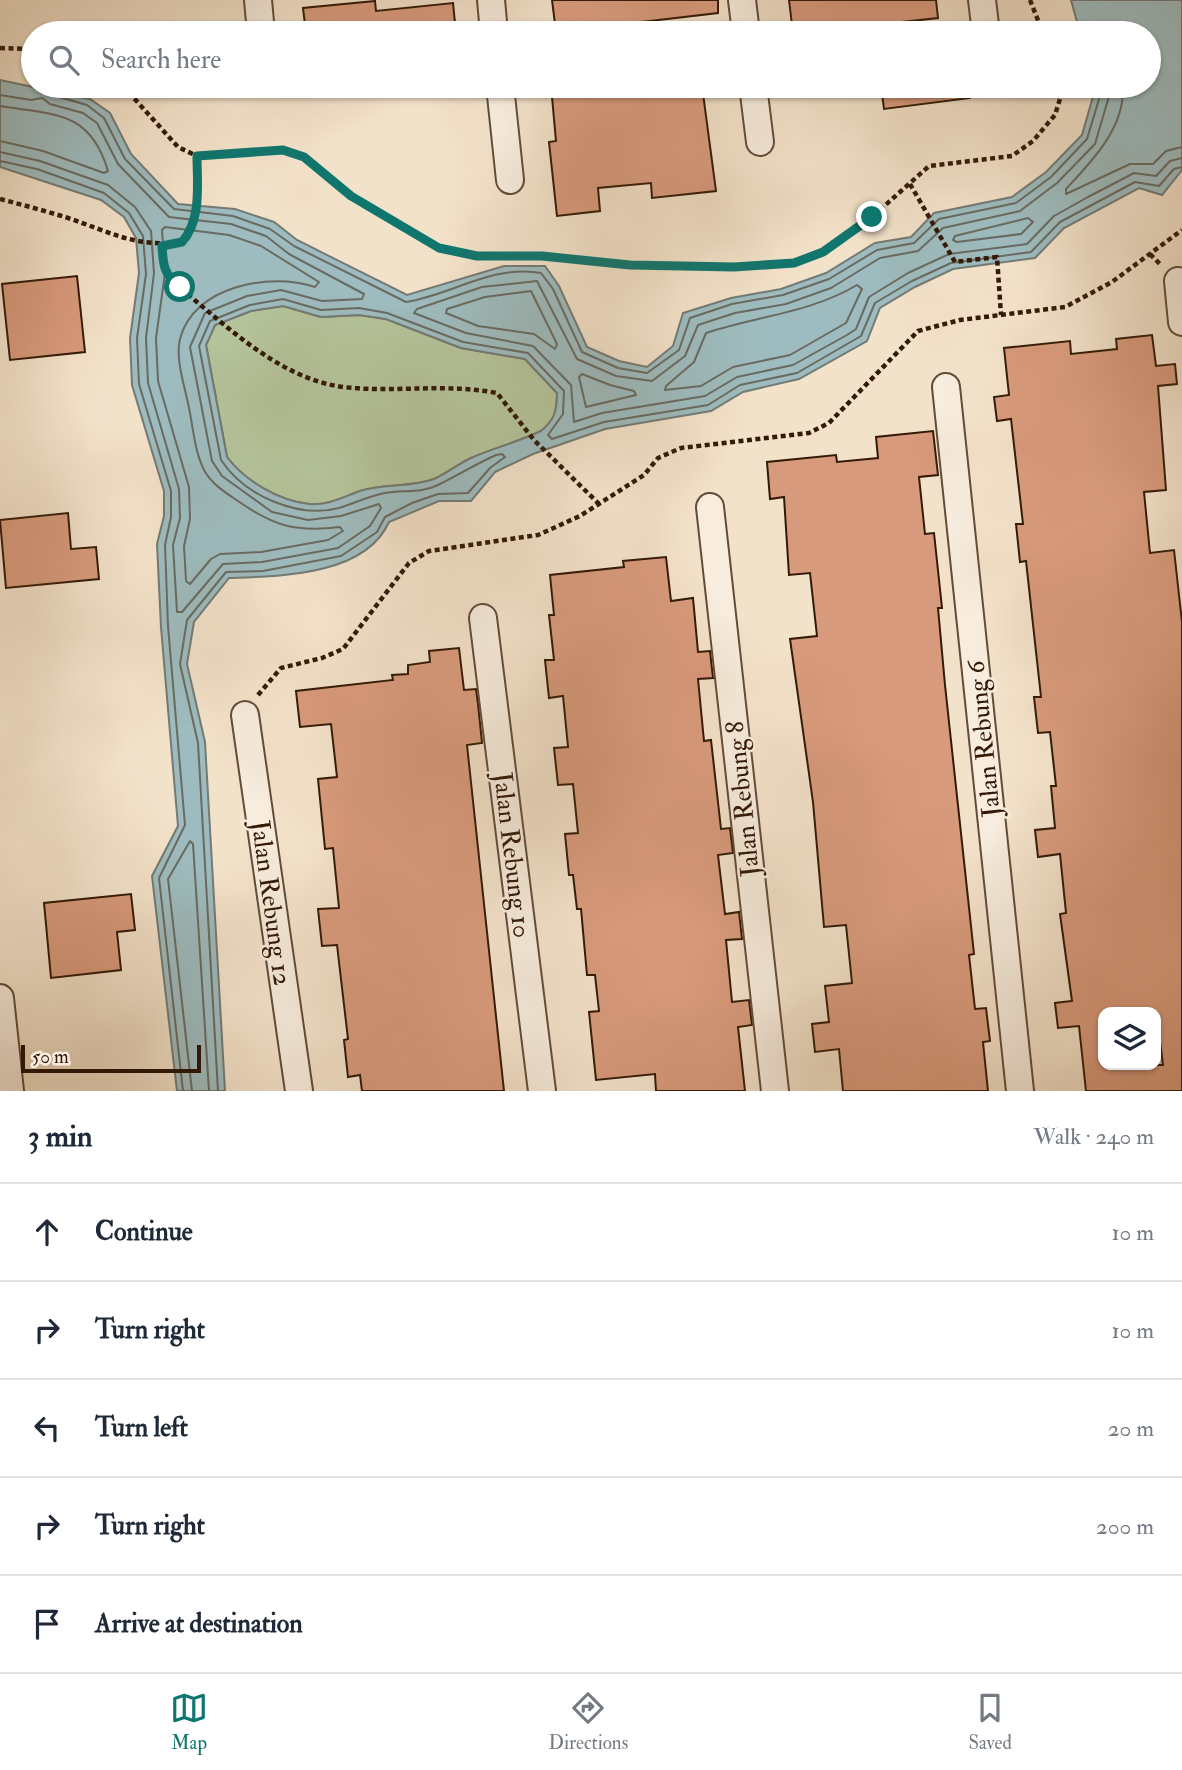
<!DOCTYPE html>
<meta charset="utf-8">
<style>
:root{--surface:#fff;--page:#f6f6f7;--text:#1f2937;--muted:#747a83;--line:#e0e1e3;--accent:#0f766e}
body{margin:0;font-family:"IM FELL Double Pica",serif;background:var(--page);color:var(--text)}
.controls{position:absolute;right:21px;bottom:21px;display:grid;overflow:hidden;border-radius:14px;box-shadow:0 2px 5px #0004}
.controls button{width:63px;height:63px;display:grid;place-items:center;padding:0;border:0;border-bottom:2px solid var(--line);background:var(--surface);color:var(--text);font:35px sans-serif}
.scale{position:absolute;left:21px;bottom:18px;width:180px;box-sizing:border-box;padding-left:7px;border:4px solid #331a06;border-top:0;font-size:19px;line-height:24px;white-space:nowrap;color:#331a06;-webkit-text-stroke:5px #f7ecdd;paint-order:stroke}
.stop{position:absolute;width:21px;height:21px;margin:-16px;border:5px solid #0f766e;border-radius:50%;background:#fff}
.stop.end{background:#0f766e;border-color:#fff;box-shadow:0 2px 7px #0008}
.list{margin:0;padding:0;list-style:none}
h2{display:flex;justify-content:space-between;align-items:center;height:91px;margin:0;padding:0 28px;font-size:30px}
h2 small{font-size:23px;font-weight:400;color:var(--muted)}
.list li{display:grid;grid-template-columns:46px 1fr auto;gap:21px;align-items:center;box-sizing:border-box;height:98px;padding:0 28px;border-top:2px solid var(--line)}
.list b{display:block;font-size:26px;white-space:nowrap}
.list em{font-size:23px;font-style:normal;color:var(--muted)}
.icon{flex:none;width:38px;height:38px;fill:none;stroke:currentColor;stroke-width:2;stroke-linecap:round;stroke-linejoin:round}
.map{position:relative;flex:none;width:1182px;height:1091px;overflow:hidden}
.search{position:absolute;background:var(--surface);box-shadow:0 2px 5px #0004;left:21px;right:21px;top:21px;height:77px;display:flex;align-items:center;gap:18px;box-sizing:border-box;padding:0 24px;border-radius:38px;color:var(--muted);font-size:26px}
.sheet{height:581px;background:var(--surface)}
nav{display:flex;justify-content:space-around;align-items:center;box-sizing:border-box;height:98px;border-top:2px solid var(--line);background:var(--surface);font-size:19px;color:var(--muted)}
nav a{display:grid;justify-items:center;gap:4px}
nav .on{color:var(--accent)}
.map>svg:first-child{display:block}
.green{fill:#b5c49b;stroke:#746f50;stroke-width:2}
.water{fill:#9ebcbf;stroke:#737b75;stroke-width:2;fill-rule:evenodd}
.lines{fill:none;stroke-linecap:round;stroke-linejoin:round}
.shore{stroke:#686b62;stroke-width:2}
.building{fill:#d89a7c;stroke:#331a06;stroke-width:2;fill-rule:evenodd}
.street-casing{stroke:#634c37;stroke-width:30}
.path{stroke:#331a06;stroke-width:4.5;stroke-dasharray:5 3.5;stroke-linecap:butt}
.street{stroke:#f7ecdd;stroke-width:26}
.route{stroke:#0f766e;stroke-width:9}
.labels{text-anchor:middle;stroke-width:5;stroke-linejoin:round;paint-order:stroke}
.street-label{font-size:26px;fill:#331a06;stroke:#f7ecdd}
</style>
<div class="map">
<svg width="1182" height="1091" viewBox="0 0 1182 1091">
<rect width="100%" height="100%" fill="#f3e2ca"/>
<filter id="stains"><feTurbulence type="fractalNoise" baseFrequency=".00286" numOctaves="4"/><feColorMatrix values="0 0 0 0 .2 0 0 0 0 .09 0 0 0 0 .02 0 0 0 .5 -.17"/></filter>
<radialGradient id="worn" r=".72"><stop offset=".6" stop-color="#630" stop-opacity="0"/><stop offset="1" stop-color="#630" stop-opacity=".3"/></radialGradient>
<!-- green -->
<path class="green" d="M283 306 321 317 359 315 386 319 461 348 525 359 557 393C557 411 555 420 541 431 518 442 494 448 471 458 458 464 446 474 434 479 410 488 384 483 360 491 343 497 327 506 309 504 279 501 245 481 227 457L206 345 215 325 251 311Z"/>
<!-- water -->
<path class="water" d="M1071 0H1182V170L1162 195 1139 188 1064 228 1035 258 953 269 915 287 880 308 867 341 799 379 743 392 711 411 605 429 533 454 495 472 471 501H439L389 522C365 576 280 576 229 578L194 622 187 664 205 742 225 1091H177L152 876 178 826 161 627 157 544 164 516V491L132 385 130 338 139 273 136 238 124 217 101 200 0 167V80L90 99 110 113 131 154 178 204 235 209 274 222 297 240 407 295 504 266H545L559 286 587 347 619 361 647 367 673 346 683 313 731 298 781 289 826 273 875 243 911 237 934 213 1012 197 1046 172 1082 135 1096 86H1149V33H1080ZM283 306 321 317 359 315 386 319 461 348 525 359 557 393C557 410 555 420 541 431 518 442 494 448 471 458 458 464 446 474 434 479 410 488 384 483 360 491 343 497 327 506 309 504 279 501 245 481 227 457L206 345 215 325 251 311Z"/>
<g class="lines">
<!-- shore -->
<g class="shore">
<path d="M48 86 52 95 87 105 104 118 125 159 174 209 233 216 270 229 294 246 406 302C451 295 494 264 541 273L553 289 582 352 618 368 647 373 679 350 690 318 732 304 783 295 829 279 877 250 914 243 939 219 1016 203 1051 177 1087 139 1103 86"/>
<polyline points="1112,86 1095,144 1057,183 1020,211 943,228 918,251 880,258 831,288 786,304 735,313 698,325 685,356 652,381 616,376 577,359 537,281 482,287 417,309 414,313 466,333 533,346 571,385 574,422 602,413 705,396 737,377 793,365 847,335 856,329 869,297 908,273 949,254 1027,244 1054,216 1088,197 1134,173 1156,176 1170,161 1182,158"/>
<path d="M1123 86C1125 128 1092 161 1066 189V194L1130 164H1153L1166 151 1182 147"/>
<polyline points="0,95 31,100 42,98 50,104 83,113 97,123 118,164 169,217 231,224 266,236 289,254 364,294 362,299 322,301 281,290 247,296 205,313 190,347 212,461 222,476 272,512 308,520 341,516 379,504 381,508 370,526 338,548 262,562 223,564 182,612 177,612 173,545 180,518 179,489 148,383 146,338 154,273 151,231 135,207 108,185 40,161 0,152"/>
<path d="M0 106C54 115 90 110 108 171L104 173 43 151 0 141"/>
<polyline points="0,161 37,169 104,193 129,213 143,236 146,274 137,338 139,384 171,491 171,517 165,545 168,626 185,825 159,878 183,1091"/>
<polygon points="1028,218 1033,222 1021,234 957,242 953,240 955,236"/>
<path d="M165 227 229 235 261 246 319 282 315 287C270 272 193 286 180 339 175 359 185 387 189 408 193 427 195 453 204 470 211 483 223 491 235 499 272 525 294 533 340 527L343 531 328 540 261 552 220 554 211 559 190 584 186 581 184 546 190 519 189 487 158 381 156 338 165 273 162 230Z"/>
<path d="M857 285 862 289 846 323 790 355 733 367 701 386 665 390 666 386 694 362 706 333C757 316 810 313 857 285Z"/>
<polygon points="531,291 557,344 555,349 534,334 478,326 446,313 447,309 485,297"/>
<polygon points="582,374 610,385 634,391 636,395 586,407 579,377"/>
<polyline points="192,1091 168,879 190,841 193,844 209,1091"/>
<path d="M218 1091 198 743 180 664 187 620 226 572 263 571 341 556 377 532 385 517 412 503 438 494 468 493 490 468 505 457 502 454 496 455C476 464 458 475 438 485 422 493 403 490 385 493 369 496 355 503 339 508 297 519 244 495 221 460L199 346 210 321 250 305 283 299 321 310 359 308 387 313 463 342 528 353 564 391 563 414 548 435 552 439 604 422 708 405 740 385 797 373 861 336 875 303 912 281 951 263 1031 252 1060 222 1135 182 1159 186 1174 169 1182 167"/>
</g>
</g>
<!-- building -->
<g class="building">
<polygon points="552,0 718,0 718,13 556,32"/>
<polygon points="789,0 936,0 938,18 857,27 858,33 793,33"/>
<polygon points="375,1 376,11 453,3 456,33 306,33 303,8"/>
<polygon points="551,86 702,86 716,191 652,198 651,183 598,188 600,211 557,216 549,142 556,141"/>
<polygon points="881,86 969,86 970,98 884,109"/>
<polygon points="77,276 85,352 10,360 2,284"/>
<path d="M1152 335 1156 366 1175 364 1177 384 1158 386 1166 490 1144 492 1150 553 1174 550 1182 622V1091H1086L1079 1026 1058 1028 1055 1003 1072 1001 1060 914 1066 913 1060 854 1038 857 1035 830 1055 828 1051 786H1056L1050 732 1038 733 1034 697H1041L1026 561 1020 562 1016 524H1023L1011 419 997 421 994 397 1009 395 1004 348 1070 341 1071 354 1117 349 1116 339ZM1103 1012H1156L1163 1065H1103Z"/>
<polygon points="933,431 938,475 919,477 925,534 934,533 942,608 938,608 945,685 974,954 969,955 975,1009 986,1008 990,1041 983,1042 988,1091 843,1091 839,1049 815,1052 812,1024 829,1022 825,986 852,983 846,925 824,927 813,802 790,639 817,636 810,573 789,575 784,497 770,499 767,462 836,455 837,462 878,458 876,437"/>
<polygon points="68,513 71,549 96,547 99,579 6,588 0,520"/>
<polygon points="666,557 671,601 693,598 698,652 710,651 713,678 698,679 704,741 711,740 721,829 730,828 733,853 718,855 725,914 739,912 742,939 726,940 732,1002 749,1000 752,1025 738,1027 745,1091 656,1091 655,1074 596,1080 589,1012 599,1011 595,975 587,975 581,909 577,909 573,875 569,875 565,834 578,833 573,784 558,785 554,748 568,747 563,696 549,698 545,660 554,660 549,615 554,615 550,575 624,567 623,561"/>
<polygon points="459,648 464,690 476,689 478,704 482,743 467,745 504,1091 362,1091 360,1075 348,1077 344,1040 348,1039 337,945 322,946 318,909 339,908 333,848 325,849 318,779 337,777 331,724 300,727 296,691 393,680 392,675 408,674 408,665 430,662 429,651"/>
<polygon points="131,894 135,930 117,932 121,970 51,978 44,903"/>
</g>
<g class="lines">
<!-- street casing -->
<g class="street-casing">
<g id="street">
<polyline points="258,0 261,33"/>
<polyline points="491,0 494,33"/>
<polyline points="742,0 746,33"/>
<polyline points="982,0 986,33"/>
<polyline points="500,86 510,180"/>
<polyline points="753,86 760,142"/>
<polyline points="1178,281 1182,322"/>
<polyline points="946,387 1020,1091"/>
<polyline points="710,507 775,1091"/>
<polyline points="483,618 542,1091"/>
<polyline points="245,715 299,1091"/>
<polyline points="0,998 10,1091"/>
</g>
</g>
<!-- path -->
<g class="path">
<polyline points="1030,0 1043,33"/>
<polyline points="0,48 33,49"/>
<polyline points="123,86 178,147 197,156 283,150 304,157 351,196 439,248 477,256 543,256 630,265 734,267 794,263 823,252 872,217 929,166 1012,156 1033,141 1055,115 1064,86"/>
<polyline points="910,184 955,262 997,257 1001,315"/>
<path d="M0 199C23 205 46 211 68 218 110 232 136 248 182 242 202 220 197 184 197 156"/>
<path d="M162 245 163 267 169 279C220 319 275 378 343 387 394 393 446 383 497 393L534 440 598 503"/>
<polyline points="1150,254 1162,266"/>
<polyline points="258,695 281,668 322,658 343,649 409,563 429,551 538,535 580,516 644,475 658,458 681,448 809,433 829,423 918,331 960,320 1065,307 1112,282 1182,230"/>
</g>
<!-- street -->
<use href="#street" class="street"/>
</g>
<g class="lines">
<!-- route -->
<path class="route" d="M180 287C164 275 163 265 162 246L182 242C202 220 197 183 197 156L283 150 304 157 351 196 439 248 477 256H542L630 265 734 267 794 263 823 252 872 217"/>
</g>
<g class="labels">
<!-- street labels -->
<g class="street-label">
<text transform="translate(983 739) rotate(-96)" y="9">Jalan Rebung 6</text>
<text transform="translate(742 799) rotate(-96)" y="9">Jalan Rebung 8</text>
<text transform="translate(513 855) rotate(83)" y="9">Jalan Rebung 10</text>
<text transform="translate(272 903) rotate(82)" y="9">Jalan Rebung 12</text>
</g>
</g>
<rect width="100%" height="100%" filter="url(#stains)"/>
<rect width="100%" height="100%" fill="url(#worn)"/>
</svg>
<div class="controls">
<button><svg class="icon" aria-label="layers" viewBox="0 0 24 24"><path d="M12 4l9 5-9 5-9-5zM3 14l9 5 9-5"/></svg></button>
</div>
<div class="scale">50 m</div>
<div class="stop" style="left:180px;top:287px"></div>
<div class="stop end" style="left:872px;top:217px"></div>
<div class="search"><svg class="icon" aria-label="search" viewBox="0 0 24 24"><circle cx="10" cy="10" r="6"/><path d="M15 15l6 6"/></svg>Search here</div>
</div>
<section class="sheet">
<h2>3 min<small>Walk · 240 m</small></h2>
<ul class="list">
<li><svg class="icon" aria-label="ahead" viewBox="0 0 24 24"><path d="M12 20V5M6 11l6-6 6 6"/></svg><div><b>Continue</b></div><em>10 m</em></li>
<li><svg class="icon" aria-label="right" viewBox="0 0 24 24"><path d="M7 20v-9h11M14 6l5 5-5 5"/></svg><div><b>Turn right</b></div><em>10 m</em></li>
<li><svg class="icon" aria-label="left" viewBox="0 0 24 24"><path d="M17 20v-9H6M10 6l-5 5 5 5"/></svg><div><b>Turn left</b></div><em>20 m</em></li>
<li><svg class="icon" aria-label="right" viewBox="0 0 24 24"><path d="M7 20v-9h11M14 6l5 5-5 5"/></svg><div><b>Turn right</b></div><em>200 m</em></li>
<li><svg class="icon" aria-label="arrive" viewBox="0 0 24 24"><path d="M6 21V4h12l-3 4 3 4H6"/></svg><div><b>Arrive at destination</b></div></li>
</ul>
</section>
<nav>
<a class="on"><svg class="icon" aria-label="map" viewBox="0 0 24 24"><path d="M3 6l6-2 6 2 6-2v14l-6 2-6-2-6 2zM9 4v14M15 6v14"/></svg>Map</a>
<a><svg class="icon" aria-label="directions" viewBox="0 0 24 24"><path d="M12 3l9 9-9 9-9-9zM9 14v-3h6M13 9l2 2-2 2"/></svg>Directions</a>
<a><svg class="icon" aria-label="saved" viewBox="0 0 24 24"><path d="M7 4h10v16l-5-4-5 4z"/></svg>Saved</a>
</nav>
